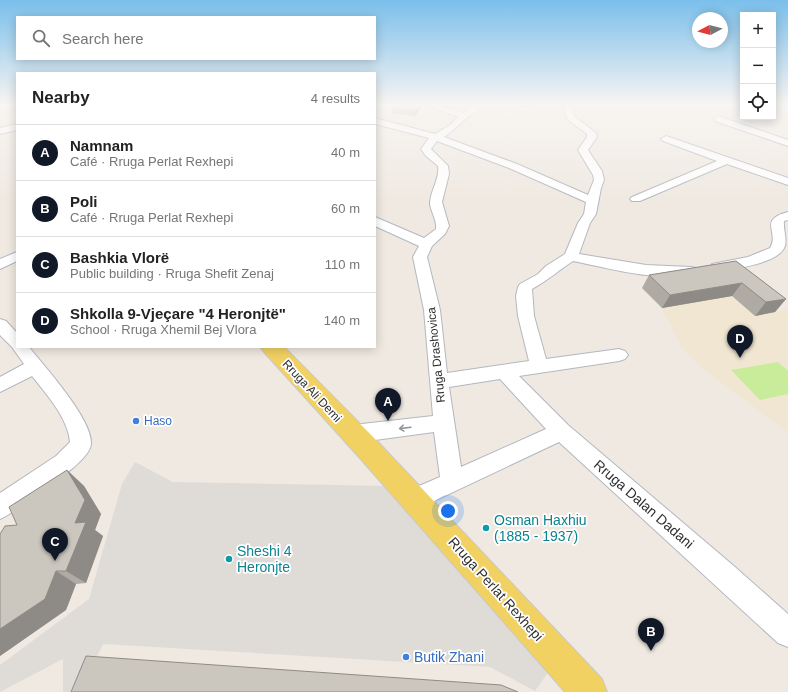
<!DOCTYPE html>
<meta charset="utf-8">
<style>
:root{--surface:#fff;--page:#f2f2f2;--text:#222;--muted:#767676;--line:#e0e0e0;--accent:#111827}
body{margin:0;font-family:Arial,sans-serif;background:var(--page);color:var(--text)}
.controls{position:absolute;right:12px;top:12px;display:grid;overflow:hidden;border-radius:0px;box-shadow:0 2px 10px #0003}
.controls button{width:36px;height:36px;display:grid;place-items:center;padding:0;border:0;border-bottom:1px solid var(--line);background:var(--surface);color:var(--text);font:20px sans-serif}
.compass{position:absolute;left:692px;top:12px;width:36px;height:36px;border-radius:50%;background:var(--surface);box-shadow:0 2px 10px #0003;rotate:263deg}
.you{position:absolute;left:448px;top:511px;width:14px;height:14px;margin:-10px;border:3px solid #fff;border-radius:50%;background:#1a73e8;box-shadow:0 0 0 6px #1a73e833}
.badge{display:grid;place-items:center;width:26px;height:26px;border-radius:50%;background:var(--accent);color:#fff;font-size:13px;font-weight:700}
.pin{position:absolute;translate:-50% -33px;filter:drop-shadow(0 1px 2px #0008)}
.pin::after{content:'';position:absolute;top:21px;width:14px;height:12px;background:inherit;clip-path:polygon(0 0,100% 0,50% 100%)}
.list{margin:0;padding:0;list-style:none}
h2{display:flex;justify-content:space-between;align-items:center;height:52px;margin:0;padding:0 16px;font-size:17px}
h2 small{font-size:13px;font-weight:400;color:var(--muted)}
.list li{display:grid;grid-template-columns:26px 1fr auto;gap:12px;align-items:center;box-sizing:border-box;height:56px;padding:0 16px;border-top:1px solid var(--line)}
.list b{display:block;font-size:15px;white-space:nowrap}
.list p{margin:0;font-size:13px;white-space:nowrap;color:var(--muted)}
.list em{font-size:13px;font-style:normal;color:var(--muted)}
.icon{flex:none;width:22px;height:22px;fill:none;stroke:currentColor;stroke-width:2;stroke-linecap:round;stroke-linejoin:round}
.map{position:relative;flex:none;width:788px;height:692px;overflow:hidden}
.search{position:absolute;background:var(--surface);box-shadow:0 2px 10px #0003;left:16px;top:16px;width:360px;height:44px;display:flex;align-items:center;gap:10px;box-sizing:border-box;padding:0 14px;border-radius:0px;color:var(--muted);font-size:15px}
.panel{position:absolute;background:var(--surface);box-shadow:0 2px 10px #0003;left:16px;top:72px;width:360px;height:276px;border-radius:0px}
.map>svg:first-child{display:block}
.education{fill:#f0e6d1}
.pitch{fill:#c9ec9a}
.plaza{fill:#dfdcd8}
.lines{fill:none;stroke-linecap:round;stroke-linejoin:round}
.minor-casing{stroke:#b4b7c1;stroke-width:2}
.major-casing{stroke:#c9c9c9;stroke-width:2}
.minor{fill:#fff;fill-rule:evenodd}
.major{fill:#f2d163;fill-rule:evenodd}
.wall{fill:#afaba4}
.shaded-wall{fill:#8e8b86}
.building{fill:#cbc7bf;stroke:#8e8b86}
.oneway{stroke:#969696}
.shop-dot{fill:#3f7fe0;stroke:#fff;stroke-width:1.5}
.culture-dot{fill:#0f9aa8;stroke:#fff;stroke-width:1.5}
.labels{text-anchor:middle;stroke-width:3.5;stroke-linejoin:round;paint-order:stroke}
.street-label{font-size:12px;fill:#2e2e2e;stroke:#fff}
.shop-label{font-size:12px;fill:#366cbe;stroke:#fff;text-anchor:start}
.near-street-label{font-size:14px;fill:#2e2e2e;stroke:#fff}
.near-culture-label{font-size:14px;fill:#0d838f;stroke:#fff;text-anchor:start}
.near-shop-label{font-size:14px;fill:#366cbe;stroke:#fff;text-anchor:start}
</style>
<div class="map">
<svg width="788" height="692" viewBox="0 0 788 692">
<rect width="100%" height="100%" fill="#efe9e1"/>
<!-- education -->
<polygon class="education" points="728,274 775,312 786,310 788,312 788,432 703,369 681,346 662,308 642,288"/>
<!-- pitch -->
<polygon class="pitch" points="778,362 788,371 788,394 760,400 731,370"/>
<!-- plaza -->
<polygon class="plaza" points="135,462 173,482 387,486 551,668 535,691 490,667 103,644 80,692 63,692 63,659 0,692 0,665 89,599 122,484"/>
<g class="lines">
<!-- minor casing -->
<g class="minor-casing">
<g id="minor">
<path d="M424 104H435L463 113 476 104H484C479 111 473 113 467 118 458 125 453 131 444 137L517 164 588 195 594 180 593 175 578 150 587 137V134L568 120 562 104H570L575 117 596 133 597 137 588 150 602 171 604 180 601 188 596 214 590 223 579 254 646 265 691 267 696 268 698 271 696 274C662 283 608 268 573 261 559 270 547 281 532 289L534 316 546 359 619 349 625 351 628 355 625 359 619 361 519 376 568 425 735 567 788 614V647L778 643 559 442 413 511 405 508 402 500 405 492 440 477 434 432 353 443 346 440 343 434 346 428 353 425 433 416 424 310 413 257 419 246 375 226V217L424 238 436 229C437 220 431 212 430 204 430 191 440 179 438 166L426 156 421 149 429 138 375 124V118L435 134 450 125 458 117ZM437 141 509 168 586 202 584 214 578 223 565 254 546 266 538 274 520 284 518 287 516 296 518 316 529 361 447 373 440 310 427 257 432 246 445 234 449 226 442 202 449 174 448 166 431 149ZM500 379 546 429 461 467 449 387Z"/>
<path d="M599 104H613C610 108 602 108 599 104Z"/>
<polygon points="718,116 788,140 788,146 715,121 714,119"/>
<polygon points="17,124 17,130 0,134 0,128"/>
<polygon points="666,136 788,178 788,185 727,164 640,201 632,201 630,199 632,197 717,161 663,141 661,139"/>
<path d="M788 212V220L784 221C783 229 787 238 785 246 779 264 733 269 717 271L712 270 710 267 712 264 748 257 770 248C780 232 757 220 788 212Z"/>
<polygon points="17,252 17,261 0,269 0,259"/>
<path d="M0 319 6 321 17 333V347H29C45 367 93 420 91 444 90 458 59 479 48 486 34 496 14 513 0 519V493L56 456 70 442C68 418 47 395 32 376L0 392V377L24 364 12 347 0 335Z"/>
</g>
</g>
<!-- major casing -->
<g class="major-casing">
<polygon id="major" points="260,347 284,347 377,441 602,679 607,692 565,692 359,457 264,352"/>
</g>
<!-- minor -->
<use href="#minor" class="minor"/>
<!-- major -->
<use href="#major" class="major"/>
</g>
<!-- wall -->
<g class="wall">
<polygon points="395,104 423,104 415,116 392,113 392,109"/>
<polygon points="514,104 535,104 535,105 525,108"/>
<polygon points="736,261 786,299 775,312 755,316 732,296 662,308 642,288 649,275"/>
<polygon points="67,470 84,486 101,514 95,530 103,536 86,583 76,584 66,610 0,656 0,534 17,525"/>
</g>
<!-- shaded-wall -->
<g class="shaded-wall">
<polygon points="420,104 423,104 415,116 415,111"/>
<polygon points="526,104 535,104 535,105 525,108"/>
<polygon points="742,283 732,296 662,308 670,295"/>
<polygon points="786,299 775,312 755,316 766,302"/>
<polygon points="67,470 84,486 101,514 95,530 103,536 86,583 66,571 75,523"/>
<polygon points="56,571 76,584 66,610 0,656 0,629"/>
</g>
<!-- building -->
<g class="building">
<polygon points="395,104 420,104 415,111 392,109"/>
<polygon points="736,261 786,299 766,302 742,283 670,295 649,275"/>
<polygon points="67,470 85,500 75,523 86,522 66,571 56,571 45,599 0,629 0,534 5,526 17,525 9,507"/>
<polygon points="86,656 501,685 518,692 71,692"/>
</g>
<!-- one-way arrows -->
<defs><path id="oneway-shaft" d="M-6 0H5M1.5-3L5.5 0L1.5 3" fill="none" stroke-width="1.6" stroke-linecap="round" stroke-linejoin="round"/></defs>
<use class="oneway" href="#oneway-shaft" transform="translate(405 428) rotate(173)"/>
<!-- sky -->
<linearGradient id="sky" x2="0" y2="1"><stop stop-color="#7abfeb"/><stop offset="0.52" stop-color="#f8f5f2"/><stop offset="1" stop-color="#f8f5f2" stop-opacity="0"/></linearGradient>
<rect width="788" height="201" fill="url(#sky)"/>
<!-- markers -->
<g class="shop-dot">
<circle cx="136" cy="421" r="4"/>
<circle cx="406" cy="657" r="4"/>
</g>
<g class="culture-dot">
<circle cx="486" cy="528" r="4"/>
<circle cx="229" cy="559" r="4"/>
</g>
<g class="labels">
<!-- street labels -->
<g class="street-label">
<text transform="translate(436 355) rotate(-96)" y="4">Rruga Drashovica</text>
<text transform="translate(312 391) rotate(47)" y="4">Rruga Ali Demi</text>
</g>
<!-- shop labels -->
<g class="shop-label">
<text x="144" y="425">Haso</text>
</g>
<!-- near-street labels -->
<g class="near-street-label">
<text transform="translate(644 504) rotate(41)" y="5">Rruga Dalan Dadani</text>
<text transform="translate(496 589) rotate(48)" y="5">Rruga Perlat Rexhepi</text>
</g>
<!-- near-culture labels -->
<g class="near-culture-label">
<text x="494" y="525">Osman Haxhiu<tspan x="494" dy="16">(1885 - 1937)</tspan></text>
<text x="237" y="556">Sheshi 4<tspan x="237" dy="16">Heronjte</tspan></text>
</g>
<!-- near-shop labels -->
<g class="near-shop-label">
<text x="414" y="662">Butik Zhani</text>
</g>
</g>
</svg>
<div class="controls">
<button>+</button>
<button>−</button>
<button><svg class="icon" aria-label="locate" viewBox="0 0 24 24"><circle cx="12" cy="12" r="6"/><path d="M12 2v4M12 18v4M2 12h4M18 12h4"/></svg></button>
</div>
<svg class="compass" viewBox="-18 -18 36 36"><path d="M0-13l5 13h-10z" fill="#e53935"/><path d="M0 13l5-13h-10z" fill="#767676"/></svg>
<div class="you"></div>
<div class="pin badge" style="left:388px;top:421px">A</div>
<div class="pin badge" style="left:651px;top:651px">B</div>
<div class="pin badge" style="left:55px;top:561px">C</div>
<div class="pin badge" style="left:740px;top:358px">D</div>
<div class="search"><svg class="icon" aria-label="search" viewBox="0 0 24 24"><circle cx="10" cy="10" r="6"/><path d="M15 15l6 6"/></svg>Search here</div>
<section class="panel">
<h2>Nearby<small>4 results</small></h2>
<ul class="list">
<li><span class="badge">A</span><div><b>Namnam</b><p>Café · Rruga Perlat Rexhepi</p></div><em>40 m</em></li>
<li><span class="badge">B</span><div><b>Poli</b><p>Café · Rruga Perlat Rexhepi</p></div><em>60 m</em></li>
<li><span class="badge">C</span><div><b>Bashkia Vlorë</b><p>Public building · Rruga Shefit Zenaj</p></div><em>110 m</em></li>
<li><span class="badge">D</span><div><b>Shkolla 9-Vjeçare &quot;4 Heronjtë&quot;</b><p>School · Rruga Xhemil Bej Vlora</p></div><em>140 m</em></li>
</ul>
</section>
</div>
